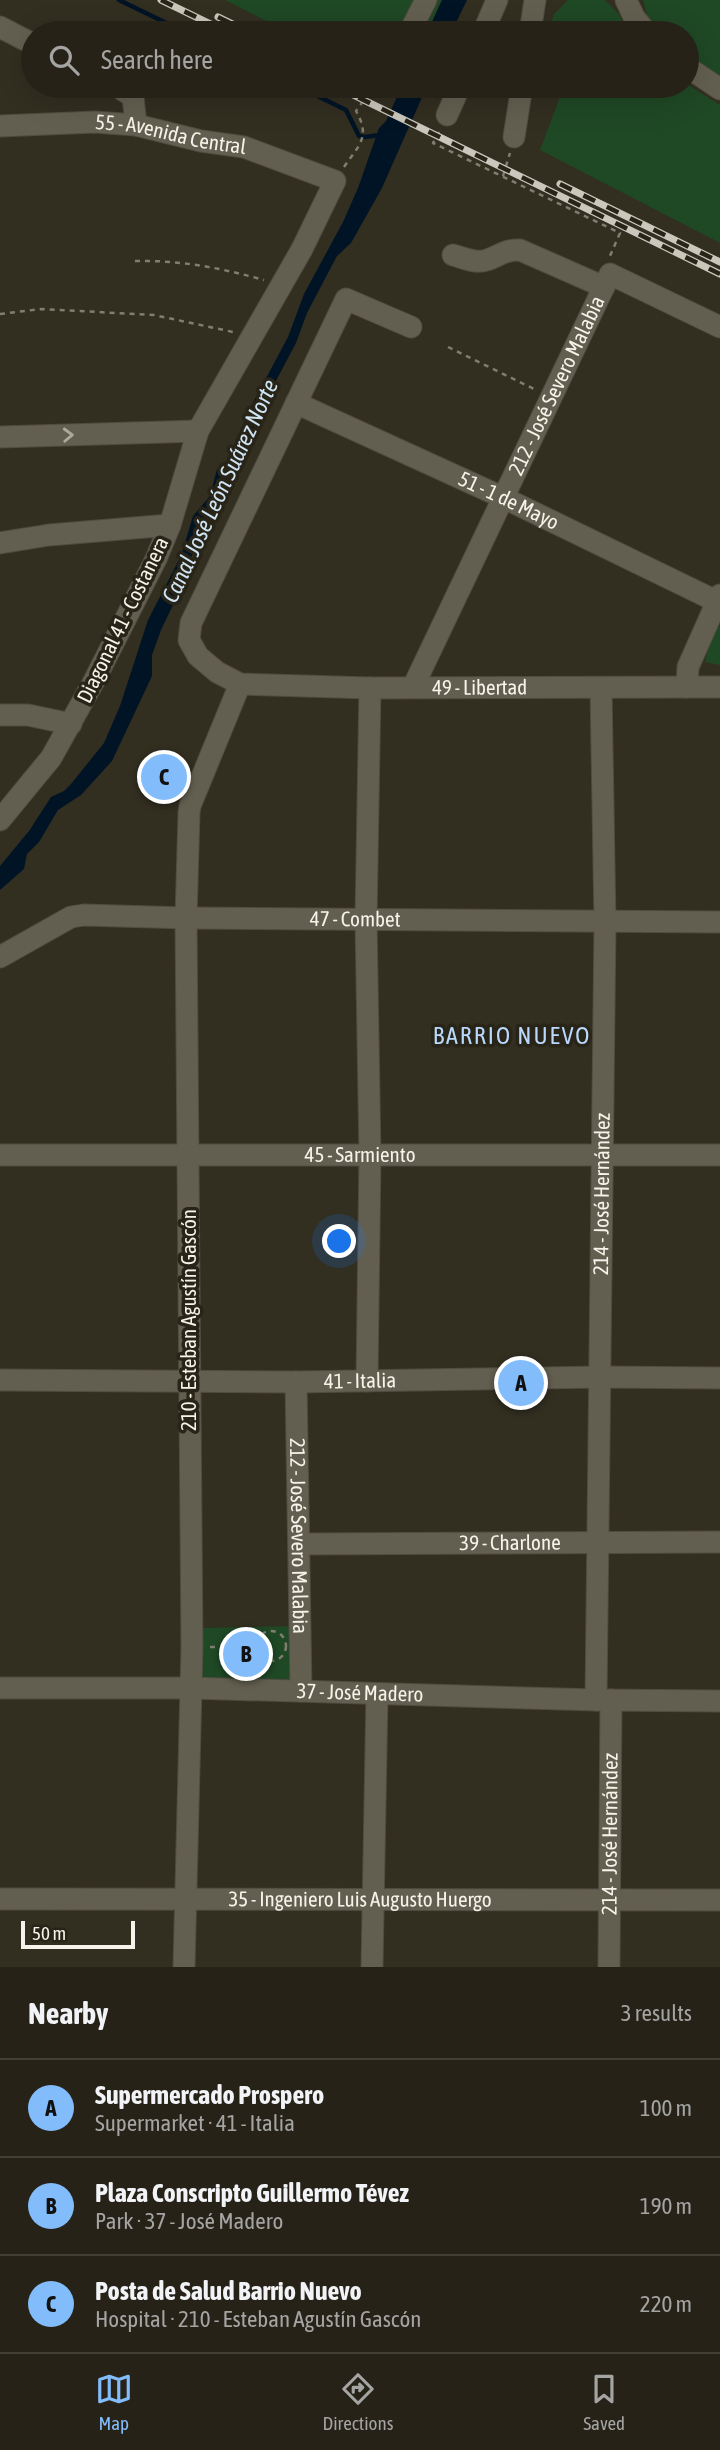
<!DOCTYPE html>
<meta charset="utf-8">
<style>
:root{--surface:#262218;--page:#2e2a21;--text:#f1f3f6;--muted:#a4a4a2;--line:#423f37;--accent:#82bcfa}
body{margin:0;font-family:"Asap Condensed",sans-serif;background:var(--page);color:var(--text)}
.scale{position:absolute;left:21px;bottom:18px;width:114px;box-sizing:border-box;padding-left:7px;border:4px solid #f5f3ea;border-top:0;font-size:19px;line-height:24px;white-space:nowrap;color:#f5f3ea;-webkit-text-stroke:5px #282417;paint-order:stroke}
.you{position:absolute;left:340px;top:1242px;width:24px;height:24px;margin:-18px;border:5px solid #fff;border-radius:50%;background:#1a73e8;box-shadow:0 0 0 10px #1a73e833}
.badge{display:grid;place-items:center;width:46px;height:46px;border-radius:50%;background:var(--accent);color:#111;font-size:23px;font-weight:700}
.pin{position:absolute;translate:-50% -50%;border:4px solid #fff;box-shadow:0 2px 7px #0006}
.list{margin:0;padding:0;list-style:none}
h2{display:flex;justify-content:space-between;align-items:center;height:91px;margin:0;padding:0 28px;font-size:30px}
h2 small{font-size:23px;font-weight:400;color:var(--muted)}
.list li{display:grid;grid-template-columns:46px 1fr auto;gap:21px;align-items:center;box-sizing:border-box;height:98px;padding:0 28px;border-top:2px solid var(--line)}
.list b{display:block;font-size:26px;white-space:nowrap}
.list p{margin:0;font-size:23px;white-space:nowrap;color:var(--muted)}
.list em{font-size:23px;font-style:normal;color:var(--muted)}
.icon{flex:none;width:38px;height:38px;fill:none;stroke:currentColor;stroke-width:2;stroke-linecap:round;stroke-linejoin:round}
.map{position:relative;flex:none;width:720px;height:1967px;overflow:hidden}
.search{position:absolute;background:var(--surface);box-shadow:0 7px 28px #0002;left:21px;right:21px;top:21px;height:77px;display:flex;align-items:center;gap:18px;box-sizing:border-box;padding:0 24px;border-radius:38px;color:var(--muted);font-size:26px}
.sheet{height:385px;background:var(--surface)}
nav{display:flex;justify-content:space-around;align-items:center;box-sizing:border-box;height:98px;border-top:2px solid var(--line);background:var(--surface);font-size:19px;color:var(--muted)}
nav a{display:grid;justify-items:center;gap:4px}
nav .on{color:var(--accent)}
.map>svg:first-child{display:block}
.green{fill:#1f4825}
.water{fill:#001426}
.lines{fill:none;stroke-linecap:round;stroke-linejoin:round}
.stream{stroke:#001426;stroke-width:4.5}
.building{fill:#554710;stroke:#777363;stroke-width:2}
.minor-casing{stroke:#4f4b3f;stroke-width:23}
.path{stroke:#807d71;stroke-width:2.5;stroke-dasharray:5 5;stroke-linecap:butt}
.minor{stroke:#635f50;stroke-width:21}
.rail-casing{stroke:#cac7bd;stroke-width:7}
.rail{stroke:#282417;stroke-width:4.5;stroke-dasharray:13;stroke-linecap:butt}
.oneway{stroke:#aca99d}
.labels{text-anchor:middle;stroke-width:7;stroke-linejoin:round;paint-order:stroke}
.street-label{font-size:21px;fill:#f5f3ea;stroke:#282417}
.water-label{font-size:23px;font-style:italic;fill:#cfe4f3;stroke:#282417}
.quarter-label{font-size:24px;letter-spacing:2px;fill:#b9d8fc;stroke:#282417}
</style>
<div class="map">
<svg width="720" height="1967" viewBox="0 0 720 1967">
<rect width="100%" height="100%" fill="#322e20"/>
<!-- green -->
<g class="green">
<polygon points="225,0 442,0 427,33 290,33"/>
<polygon points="568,0 605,0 619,14 628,33 566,33 549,28 554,14"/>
<polygon points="643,0 720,0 720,77 687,54 687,33 660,33 648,19"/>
<polygon points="687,84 720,105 720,243 540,150 564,86 687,86"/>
<polygon points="713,626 720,627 720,665 705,662"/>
<polygon points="292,1626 295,1683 198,1680 199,1628"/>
</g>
<!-- water -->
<g class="water">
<polygon points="442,0 467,0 451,33 427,33"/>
<polygon points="402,86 427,86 382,188 351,243 337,256 307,313 296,343 270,392 253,441 243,459 230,468 222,499 212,510 187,567 187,589 173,605 161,630 152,655 152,676 112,761 81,795 58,810 39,842 27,854 24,869 0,890 0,866 29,831 51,797 64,791 71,784 104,743 120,706 148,620 181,556 193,516 210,496 217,469 227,461 238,442 247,414 288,337 304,294 343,222 358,188 379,128 386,121"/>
</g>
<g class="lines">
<!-- stream -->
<g class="stream">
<polyline points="119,0 187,33"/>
<polyline points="297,86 346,110 359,136 365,137 380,135"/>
</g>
</g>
<!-- building -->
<polygon class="building" points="148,761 186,778 180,792 141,776"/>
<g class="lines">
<!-- minor casing -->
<g class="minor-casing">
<g id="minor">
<polyline points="626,0 634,17 647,33"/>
<polyline points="0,27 33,44"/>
<polyline points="409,33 426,0"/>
<polyline points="483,33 497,0"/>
<polyline points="530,33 535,0"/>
<polyline points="687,67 720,89"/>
<polyline points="117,86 133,97 136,125"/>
<polyline points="447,115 460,86"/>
<path id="s1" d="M0 126 95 122 136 125 201 141 244 147 335 181 302 249 198 431 170 525 156 559 94 681 51 758 0 820"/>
<polyline points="514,137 522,86"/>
<path d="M453 255C464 258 476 264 487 260 499 256 506 249 520 250L604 287"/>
<path id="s2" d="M411 327 346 299 191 623 189 640 198 656 217 672 240 684 370 688 720 687"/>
<path id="s3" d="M296 403 504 498 720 603"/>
<polyline points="0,437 198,431"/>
<polyline points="0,543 49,535 170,525"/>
<path id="s4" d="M413 687 610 274 720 327"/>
<polyline points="687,687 688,667 720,595"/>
<polyline points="0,715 28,715 71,724"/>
<path id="s5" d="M0 957 71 917 84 915 186 918 720 922"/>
<path id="s6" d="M0 1155H720"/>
<path id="s7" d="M0 1380 296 1382 601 1377 720 1378"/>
<polyline points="367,1381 370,1155 366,920 370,688"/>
<path id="s8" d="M296 1382 301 1691"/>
<path id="s9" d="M300 1544 720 1542"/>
<path id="s10" d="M0 1688H191L596 1700 720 1701"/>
<path id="s11" d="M596 1700 605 923 601 689"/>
<path id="s12" d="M0 1899 720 1900"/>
<polyline points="184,1967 192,1648 186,918 189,813 190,806 240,684"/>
<polyline points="372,1967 377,1694"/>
<path id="s13" d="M609 1967 611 1700"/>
</g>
</g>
<!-- path -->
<g class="path">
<polyline points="439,132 433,143 620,233 610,256"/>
<path d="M344 167C359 145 371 137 356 111L364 100 370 86"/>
<polyline points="503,176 510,153"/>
<path d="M135 261C180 260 221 268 264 280"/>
<polyline points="0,314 41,309 154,315 233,332"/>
<polyline points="448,347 534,389"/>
<circle cx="271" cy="1646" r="15"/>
<polyline points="210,1647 256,1646"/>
</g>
<!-- minor -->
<use href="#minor" class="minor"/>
<!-- rail casing -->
<g class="rail-casing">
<g id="rail">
<polyline points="161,0 229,33"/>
<polyline points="218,17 251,33"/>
<polyline points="335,86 720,274"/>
<polyline points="560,184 720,262"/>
</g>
</g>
<!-- rail -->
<use href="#rail" class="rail"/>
</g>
<!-- one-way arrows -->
<defs><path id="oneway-chevron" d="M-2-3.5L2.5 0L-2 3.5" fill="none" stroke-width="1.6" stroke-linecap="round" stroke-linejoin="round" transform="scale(1.75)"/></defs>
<use class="oneway" href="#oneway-chevron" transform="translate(68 435) rotate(-2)"/>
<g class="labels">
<!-- street labels -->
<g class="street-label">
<text dy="7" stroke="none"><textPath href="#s1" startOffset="172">55 - Avenida Central</textPath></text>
<text dy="7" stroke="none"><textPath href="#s4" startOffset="334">212 - José Severo Malabia</textPath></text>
<text dy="7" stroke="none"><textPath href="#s3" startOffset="234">51 - 1 de Mayo</textPath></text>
<text transform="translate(123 620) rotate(-64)" y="7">Diagonal 41 - Costanera</text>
<text dy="7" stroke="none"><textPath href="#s2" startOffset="756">49 - Libertad</textPath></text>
<text dy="7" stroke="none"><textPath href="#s5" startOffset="366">47 - Combet</textPath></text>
<text dy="7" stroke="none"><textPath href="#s6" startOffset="360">45 - Sarmiento</textPath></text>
<text dy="7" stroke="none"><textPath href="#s11" startOffset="506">214 - José Hernández</textPath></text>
<text transform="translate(189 1320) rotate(-90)" y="7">210 - Esteban Agustín Gascón</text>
<text dy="7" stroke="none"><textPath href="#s7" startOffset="360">41 - Italia</textPath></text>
<text dy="7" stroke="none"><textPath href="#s8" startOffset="154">212 - José Severo Malabia</textPath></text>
<text dy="7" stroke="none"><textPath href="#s9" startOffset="210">39 - Charlone</textPath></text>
<text dy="7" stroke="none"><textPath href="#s10" startOffset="360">37 - José Madero</textPath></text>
<text dy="7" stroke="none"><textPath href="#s13" startOffset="133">214 - José Hernández</textPath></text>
<text dy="7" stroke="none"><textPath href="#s12" startOffset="360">35 - Ingeniero Luis Augusto Huergo</textPath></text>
</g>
<!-- water labels -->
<g class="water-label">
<text transform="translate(220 491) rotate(-65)" y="8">Canal José León Suárez Norte</text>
</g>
<!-- quarter labels -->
<g class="quarter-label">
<text x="512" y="1044">BARRIO NUEVO</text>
</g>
</g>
</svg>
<div class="scale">50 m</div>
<div class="you"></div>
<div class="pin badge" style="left:521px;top:1383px">A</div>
<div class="pin badge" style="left:246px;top:1654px">B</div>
<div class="pin badge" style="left:164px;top:777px">C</div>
<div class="search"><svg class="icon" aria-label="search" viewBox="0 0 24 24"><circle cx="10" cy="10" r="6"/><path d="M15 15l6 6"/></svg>Search here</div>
</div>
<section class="sheet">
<h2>Nearby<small>3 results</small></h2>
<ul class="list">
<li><span class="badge">A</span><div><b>Supermercado Prospero</b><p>Supermarket · 41 - Italia</p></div><em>100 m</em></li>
<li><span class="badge">B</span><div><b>Plaza Conscripto Guillermo Tévez</b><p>Park · 37 - José Madero</p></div><em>190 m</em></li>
<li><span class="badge">C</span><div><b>Posta de Salud Barrio Nuevo</b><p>Hospital · 210 - Esteban Agustín Gascón</p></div><em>220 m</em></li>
</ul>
</section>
<nav>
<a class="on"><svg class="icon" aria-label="map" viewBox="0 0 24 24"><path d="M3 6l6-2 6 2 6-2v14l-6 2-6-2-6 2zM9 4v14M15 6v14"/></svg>Map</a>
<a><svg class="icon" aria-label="directions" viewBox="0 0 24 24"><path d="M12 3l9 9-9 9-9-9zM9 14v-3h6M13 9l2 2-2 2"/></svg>Directions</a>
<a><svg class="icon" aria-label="saved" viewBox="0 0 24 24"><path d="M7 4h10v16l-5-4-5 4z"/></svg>Saved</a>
</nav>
